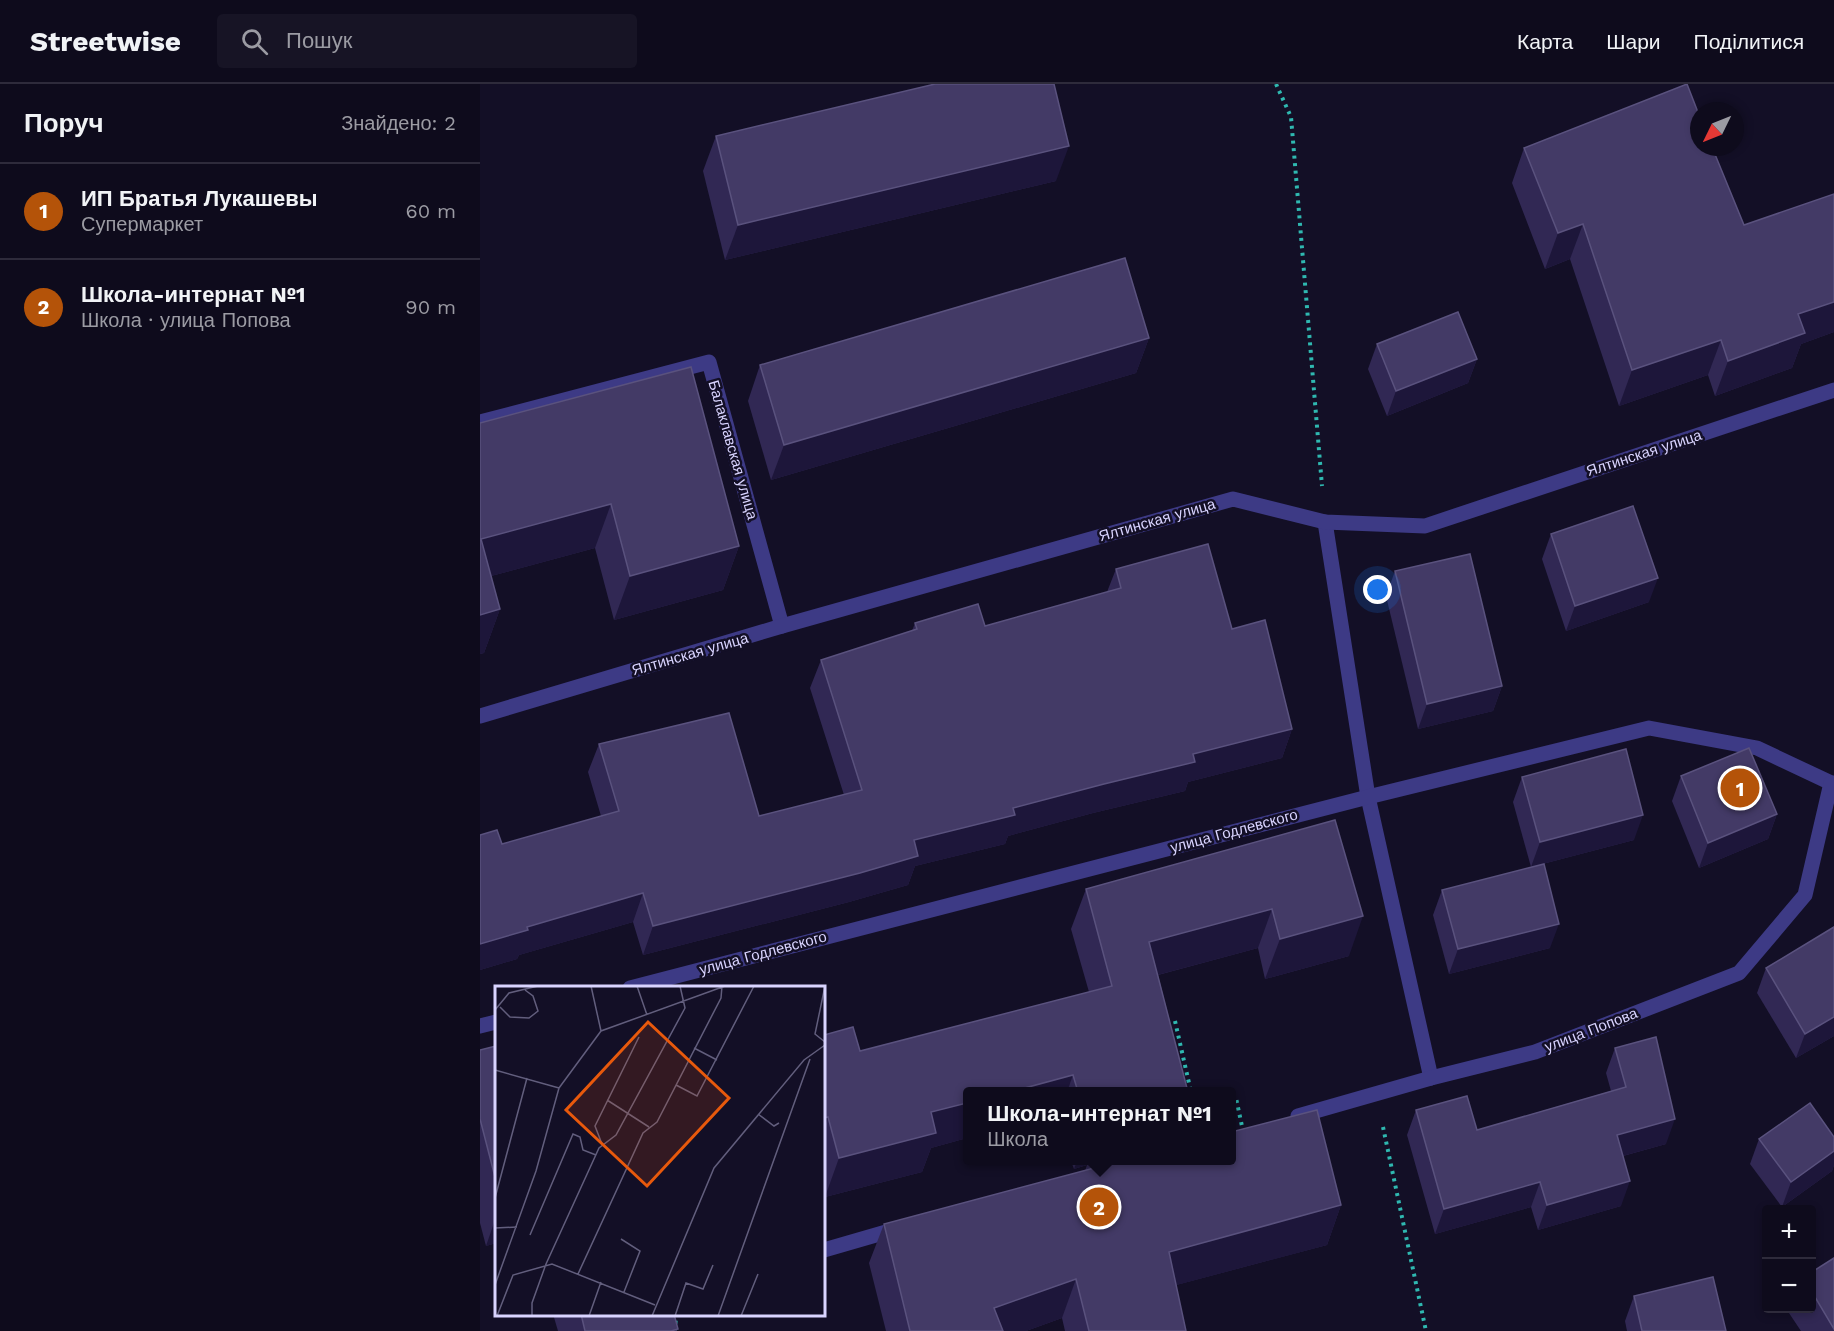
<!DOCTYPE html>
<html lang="uk">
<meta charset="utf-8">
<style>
:root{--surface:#0e0b1c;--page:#171425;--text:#f1f3f6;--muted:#9b9ba3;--line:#2e2b3b;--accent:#b45309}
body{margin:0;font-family:"Work Sans",sans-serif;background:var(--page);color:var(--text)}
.controls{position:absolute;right:18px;bottom:18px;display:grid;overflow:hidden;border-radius:6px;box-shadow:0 3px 9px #0003}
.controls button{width:54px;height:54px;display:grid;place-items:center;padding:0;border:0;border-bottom:2px solid var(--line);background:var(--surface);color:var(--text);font:30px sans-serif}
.compass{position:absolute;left:1210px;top:18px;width:54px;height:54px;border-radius:50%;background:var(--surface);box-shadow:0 3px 9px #0003;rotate:227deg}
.you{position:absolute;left:898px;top:506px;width:21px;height:21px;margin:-15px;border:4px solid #fff;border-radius:50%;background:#1a73e8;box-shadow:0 0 0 9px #1a73e833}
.badge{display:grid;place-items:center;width:39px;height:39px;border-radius:50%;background:var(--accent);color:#fff;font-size:20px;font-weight:700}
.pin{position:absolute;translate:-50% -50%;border:3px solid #fff;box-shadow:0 2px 6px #0006}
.popup{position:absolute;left:483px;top:1003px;width:273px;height:78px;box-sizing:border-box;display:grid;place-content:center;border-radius:6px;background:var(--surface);filter:drop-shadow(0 2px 4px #0005);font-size:20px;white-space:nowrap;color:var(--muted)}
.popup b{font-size:22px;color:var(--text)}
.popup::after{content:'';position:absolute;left:50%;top:100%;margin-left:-12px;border:12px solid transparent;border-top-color:var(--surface)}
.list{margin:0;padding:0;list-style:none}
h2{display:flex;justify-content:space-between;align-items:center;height:78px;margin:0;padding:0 24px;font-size:26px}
h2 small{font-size:20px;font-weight:400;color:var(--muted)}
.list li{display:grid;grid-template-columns:39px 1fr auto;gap:18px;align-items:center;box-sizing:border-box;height:96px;padding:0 24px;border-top:2px solid var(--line)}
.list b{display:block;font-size:22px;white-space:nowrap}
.list p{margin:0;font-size:20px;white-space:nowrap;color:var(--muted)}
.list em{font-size:20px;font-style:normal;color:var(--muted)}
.icon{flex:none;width:33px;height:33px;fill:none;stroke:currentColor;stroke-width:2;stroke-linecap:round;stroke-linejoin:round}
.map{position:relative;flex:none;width:1354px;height:1247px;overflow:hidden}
header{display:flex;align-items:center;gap:36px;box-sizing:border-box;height:84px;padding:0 30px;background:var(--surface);border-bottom:2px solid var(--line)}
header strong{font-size:28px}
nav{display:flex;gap:33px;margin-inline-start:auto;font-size:21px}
.search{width:420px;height:54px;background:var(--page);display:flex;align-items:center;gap:15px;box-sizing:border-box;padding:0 21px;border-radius:6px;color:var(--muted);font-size:22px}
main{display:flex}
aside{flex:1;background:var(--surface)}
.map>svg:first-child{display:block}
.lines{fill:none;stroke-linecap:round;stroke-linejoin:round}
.path{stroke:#2fb8b0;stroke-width:4;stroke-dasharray:3 4.5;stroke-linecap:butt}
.street{stroke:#3d3a85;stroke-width:15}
.wall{fill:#312854}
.shaded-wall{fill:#1d163a}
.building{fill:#433a66;stroke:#5a527e;stroke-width:1.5}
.labels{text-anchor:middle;stroke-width:5;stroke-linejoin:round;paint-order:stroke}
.street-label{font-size:15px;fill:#d9d4ff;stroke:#130f26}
.inset-road{fill:none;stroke:#625e7d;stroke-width:1.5}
.view{fill:#e8590c;fill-opacity:0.15;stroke:#e8590c;stroke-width:3}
.inset-edge{fill:none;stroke:#d9d4ff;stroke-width:3}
</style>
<header>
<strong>Streetwise</strong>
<div class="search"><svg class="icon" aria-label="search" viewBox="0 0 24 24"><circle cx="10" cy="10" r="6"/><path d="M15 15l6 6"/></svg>Пошук</div>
<nav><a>Карта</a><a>Шари</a><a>Поділитися</a></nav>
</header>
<main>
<aside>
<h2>Поруч<small>Знайдено: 2</small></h2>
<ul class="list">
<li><span class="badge">1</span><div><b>ИП Братья Лукашевы</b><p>Супермаркет</p></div><em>60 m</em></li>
<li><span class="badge">2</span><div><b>Школа-интернат №1</b><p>Школа · улица Попова</p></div><em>90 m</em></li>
</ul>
</aside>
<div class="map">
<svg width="1354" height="1247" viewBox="0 0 1354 1247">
<rect width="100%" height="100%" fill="#130f26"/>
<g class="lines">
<!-- path -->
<g class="path">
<polyline points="796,0 811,33 842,402"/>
<polyline points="695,937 711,1008"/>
<polyline points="751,1016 756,1014 763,1047"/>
<polyline points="903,1043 946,1247"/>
<polyline points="195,1247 196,1230"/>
</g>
<!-- street -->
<g class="street">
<polyline points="0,338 229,278 302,542"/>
<polyline points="845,438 888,713 951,994"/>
<polyline points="0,632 302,542 753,415 845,438 945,442 1354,306"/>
<polyline points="150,904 888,713 1169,644 1277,664 1351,699 1354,699"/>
<polyline points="0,942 16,938"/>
<polyline points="818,1032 951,994 1055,968 1259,889 1325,811 1351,699"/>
<polyline points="344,1166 420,1144"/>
</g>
</g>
<!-- wall -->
<g class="wall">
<polygon points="236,52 576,97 245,176 223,87"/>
<polygon points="1044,64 1264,141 1354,110 1354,248 1321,260 1312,284 1235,312 1228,291 1139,322 1090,175 1065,185 1032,99"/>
<polygon points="669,254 656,289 291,396 268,317 280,281"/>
<polygon points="897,260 997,275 988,299 907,332 888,285"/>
<polygon points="0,339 259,462 243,506 134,536 115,464 11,492 20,525 4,569 0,570"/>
<polygon points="1071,450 1169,518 1086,547 1062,475"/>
<polygon points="636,485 752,545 812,645 802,674 708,698 705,707 613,729 528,752 525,760 435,782 428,801 369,818 163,871 153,838 39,871 37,875 0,886 0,751 22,760 121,732 108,688 119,660 279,732 364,711 330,604 341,576 432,547 435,539 505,542 627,508"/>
<polygon points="915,487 1022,602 1013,627 938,645 906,512"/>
<polygon points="1201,692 1297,730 1288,755 1219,784 1192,717"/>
<polygon points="1042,693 1154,756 1051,783 1033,718"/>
<polygon points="855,736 869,872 785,895 778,864 678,891 708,1008 487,1008 487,1054 451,1064 442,1088 345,1113 344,1108 344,951 380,967 609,908 591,845 606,805"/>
<polygon points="962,806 1070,864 969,890 953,831"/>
<polygon points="1354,843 1354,952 1316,974 1277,909 1286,884"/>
<polygon points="16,962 16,1159 6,1162 0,1139 0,966"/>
<polygon points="1135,964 1186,1060 1143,1072 1141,1122 1058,1146 1051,1123 955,1150 927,1051 936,1026 997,1046 1131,1007 1126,989"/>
<polygon points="1279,1055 1354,1067 1354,1081 1352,1087 1302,1123 1270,1080"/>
<polygon points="591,1077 751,1077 861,1121 847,1161 696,1201 706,1247 585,1247 582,1234 546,1247 406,1247 389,1179 404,1140 605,1087 607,1081 594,1085"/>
<polygon points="1354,1174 1354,1247 1321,1247 1309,1229 1311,1224 1332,1224 1332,1188"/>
<polygon points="1154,1212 1246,1247 1147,1247 1145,1237"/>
<polygon points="73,1230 194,1230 197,1247 78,1247"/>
</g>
<!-- shaded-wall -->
<g class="shaded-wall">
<polygon points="589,62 576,97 245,176 258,141"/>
<polygon points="1103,140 1090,175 1065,185 1078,149"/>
<polygon points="1354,218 1354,248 1321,260 1312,284 1235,312 1248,277 1318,230"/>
<polygon points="669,254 656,289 291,396 304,361"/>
<polygon points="1241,256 1228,291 1139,322 1152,286"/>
<polygon points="997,275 988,299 907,332 916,307"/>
<polygon points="131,420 115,464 0,495 1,455"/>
<polygon points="259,462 243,506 134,536 150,492"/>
<polygon points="1178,494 1169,518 1086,547 1095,522"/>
<polygon points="20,525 4,569 0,570 0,531"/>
<polygon points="1022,602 1013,627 938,645 947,620"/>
<polygon points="812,645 802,674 708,698 705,707 613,729 528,752 525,760 435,782 428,801 369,818 163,871 173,842 533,724 713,670"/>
<polygon points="1297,730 1288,755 1219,784 1228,759"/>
<polygon points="1163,731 1154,756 1051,783 1060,758"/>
<polygon points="163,809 153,838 39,871 37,875 0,886 0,860 47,843"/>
<polygon points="792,825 778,864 655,897 669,858"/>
<polygon points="883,832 869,872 785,895 800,855"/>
<polygon points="1079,840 1070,864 969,890 978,865"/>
<polygon points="1354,933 1354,952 1316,974 1325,950"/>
<polygon points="593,991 587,1008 530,1008"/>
<polygon points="487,1019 487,1054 451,1064 442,1088 345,1113 359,1074 451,1028"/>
<polygon points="348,1033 344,1046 344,1034"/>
<polygon points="1195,1035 1186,1060 1128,1076 1137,1051"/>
<polygon points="1354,1067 1354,1081 1352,1087 1302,1123 1311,1098"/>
<polygon points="597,1077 608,1077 607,1081 594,1085"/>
<polygon points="1150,1097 1141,1122 1058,1146 1067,1121"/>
<polygon points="1060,1098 1051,1123 955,1150 964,1125"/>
<polygon points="861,1121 847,1161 674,1207 689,1168"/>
<polygon points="16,1133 16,1159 6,1162"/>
<polygon points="596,1195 582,1234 546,1247 506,1247 514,1224"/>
</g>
<!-- building -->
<g class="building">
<polygon points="455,0 574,0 589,62 258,141 236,52"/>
<polygon points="1207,0 1219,31 1219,63 1232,63 1264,141 1354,110 1354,218 1318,230 1325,249 1248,277 1241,256 1152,286 1103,140 1078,149 1044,64"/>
<polygon points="645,174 669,254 304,361 280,281"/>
<polygon points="978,228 997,275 916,307 897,260"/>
<polygon points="211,283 259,462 150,492 131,420 1,455 20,525 0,531 0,339"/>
<polygon points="1153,422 1178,494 1095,522 1071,450"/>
<polygon points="728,460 752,545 785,536 812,645 713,670 715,678 624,700 533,724 535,731 434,756 438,772 380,789 173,842 163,809 47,843 48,846 0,860 0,751 17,746 22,760 139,727 119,660 249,629 279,732 382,706 341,576 437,545 435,539 498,520 505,542 641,504 636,485"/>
<polygon points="990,470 1022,602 947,620 915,487"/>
<polygon points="1269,664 1297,730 1228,759 1201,692"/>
<polygon points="1146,665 1163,731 1060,758 1042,693"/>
<polygon points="855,736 883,832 800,855 792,825 669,858 708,1008 598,1008 593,991 530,1008 487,1008 487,1019 451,1028 456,1049 359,1074 348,1033 344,1034 344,951 373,943 380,967 632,902 606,805"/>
<polygon points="1064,780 1079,840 978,865 962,806"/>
<polygon points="1354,843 1354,933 1325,950 1286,884"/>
<polygon points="1176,953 1195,1035 1137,1051 1150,1097 1067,1121 1060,1098 964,1125 936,1026 987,1012 997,1046 1146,1003 1135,964"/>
<polygon points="16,962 16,1097 0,1035 0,966"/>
<polygon points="1330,1019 1354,1053 1354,1067 1311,1098 1279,1055"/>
<polygon points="837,1026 861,1121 689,1168 706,1247 609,1247 596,1195 514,1224 523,1247 430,1247 404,1140 618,1083 616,1077 751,1077 751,1048"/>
<polygon points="1354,1174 1354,1245 1332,1208 1332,1188"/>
<polygon points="1233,1193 1246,1247 1162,1247 1154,1212"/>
<polygon points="101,1230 194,1230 198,1245 191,1247 105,1247"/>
</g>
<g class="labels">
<!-- street labels -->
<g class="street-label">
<text transform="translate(253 366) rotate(74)" y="5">Балаклавская улица</text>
<text transform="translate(1164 369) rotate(-18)" y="5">Ялтинская улица</text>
<text transform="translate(677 436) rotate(-16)" y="5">Ялтинская улица</text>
<text transform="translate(210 570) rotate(-16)" y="5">Ялтинская улица</text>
<text transform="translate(754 747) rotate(-15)" y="5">улица Годлевского</text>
<text transform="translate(283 869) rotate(-15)" y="5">улица Годлевского</text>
<text transform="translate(1111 946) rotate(-21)" y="5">улица Попова</text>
</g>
</g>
<!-- overview -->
<g transform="translate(15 902)">
<rect width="330" height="330" fill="#130f26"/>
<path class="inset-road" d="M96 0 106 45M142 0 152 29M330 0 320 48 330 56M5 21 15 31 34 32 43 25 38 10 30 4M0 24 14 7 43 0M199 62 222 74M0 84 64 102M181 99 202 110 259 0M64 102 106 45 230 0M112 114 154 141M263 128 279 140 284 137M107 158 100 140 144 51M0 212 32 92M0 242 22 241M35 249 78 148 85 151 88 164 101 169M126 253 145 265 129 306M83 288 148 147 162 136 226 12 227 0M0 299 41 185 64 102M2 330 18 289 57 278 160 319M37 330V317L51 278 104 162 121 149 190 22 185 0M94 330 106 296M157 330 219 182 309 74 330 59M180 330 191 297 208 303 218 279M223 330 315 73M246 330 263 288"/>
<path class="view" d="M153 36 234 112 152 200 71 124Z"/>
<rect width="330" height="330" class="inset-edge"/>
</g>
</svg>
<div class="controls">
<button>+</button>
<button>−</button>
</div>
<svg class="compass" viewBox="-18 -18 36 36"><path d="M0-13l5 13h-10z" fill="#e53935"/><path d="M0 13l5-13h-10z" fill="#9b9ba3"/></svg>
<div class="you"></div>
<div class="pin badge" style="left:1260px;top:704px">1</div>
<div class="pin badge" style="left:619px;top:1123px">2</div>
<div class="popup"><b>Школа-интернат №1</b>Школа</div>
</div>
</main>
